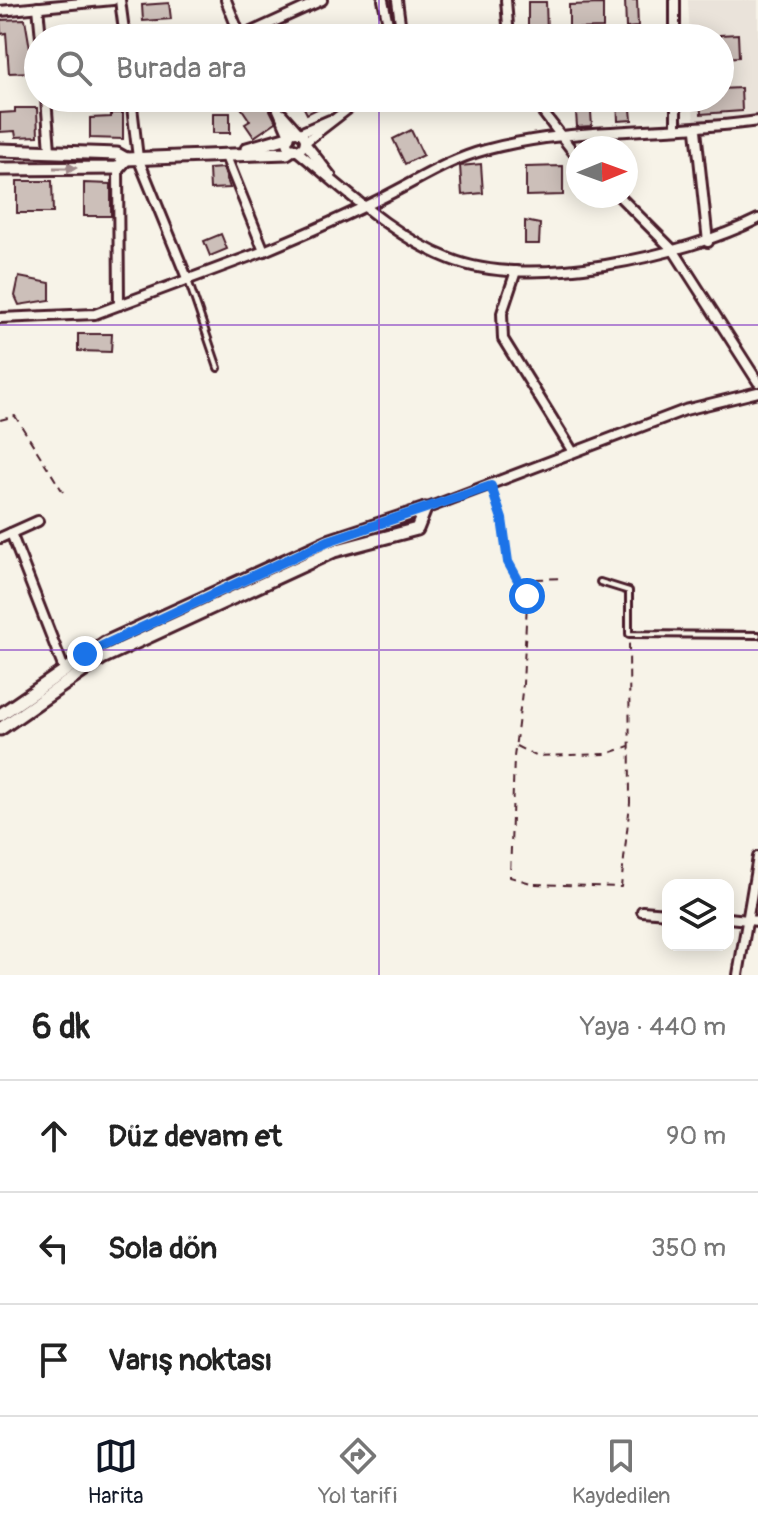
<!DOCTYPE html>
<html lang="tr">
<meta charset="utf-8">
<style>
:root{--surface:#fff;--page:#f6f6f6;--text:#222;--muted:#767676;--line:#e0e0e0;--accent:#111827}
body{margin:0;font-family:Pangolin,sans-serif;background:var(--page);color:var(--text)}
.controls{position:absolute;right:24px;bottom:24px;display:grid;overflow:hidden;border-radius:16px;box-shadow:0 4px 20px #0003}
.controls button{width:72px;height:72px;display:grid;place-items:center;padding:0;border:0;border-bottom:2px solid var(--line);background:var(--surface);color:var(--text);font:40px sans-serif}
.compass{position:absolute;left:566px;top:136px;width:72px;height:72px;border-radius:50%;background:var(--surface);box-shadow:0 4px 20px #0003;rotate:89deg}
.stop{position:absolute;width:24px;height:24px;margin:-18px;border:6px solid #1a73e8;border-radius:50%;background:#fff}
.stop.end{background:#1a73e8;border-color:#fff;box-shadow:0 2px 8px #0008}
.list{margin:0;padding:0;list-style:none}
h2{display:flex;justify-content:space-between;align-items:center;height:104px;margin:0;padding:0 32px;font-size:34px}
h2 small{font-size:26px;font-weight:400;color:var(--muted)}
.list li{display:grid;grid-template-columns:52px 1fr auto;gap:24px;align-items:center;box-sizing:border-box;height:112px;padding:0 32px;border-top:2px solid var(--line)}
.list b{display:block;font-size:30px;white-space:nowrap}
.list em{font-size:26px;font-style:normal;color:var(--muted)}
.icon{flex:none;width:44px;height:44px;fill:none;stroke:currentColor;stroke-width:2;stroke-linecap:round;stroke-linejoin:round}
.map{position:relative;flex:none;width:758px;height:975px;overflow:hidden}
.search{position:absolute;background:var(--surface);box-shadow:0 4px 20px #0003;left:24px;right:24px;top:24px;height:88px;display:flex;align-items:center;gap:20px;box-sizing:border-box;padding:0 28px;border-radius:44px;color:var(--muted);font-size:30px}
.sheet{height:440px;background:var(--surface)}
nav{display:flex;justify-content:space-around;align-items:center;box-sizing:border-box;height:112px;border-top:2px solid var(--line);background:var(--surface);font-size:22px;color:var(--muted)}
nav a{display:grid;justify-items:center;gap:4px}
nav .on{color:var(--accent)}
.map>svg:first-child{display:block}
.built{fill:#eae3da}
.building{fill:#ccbfb9;stroke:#4a1f2b;stroke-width:2}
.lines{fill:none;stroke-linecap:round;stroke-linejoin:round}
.service-casing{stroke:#4a1f2b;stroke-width:10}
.minor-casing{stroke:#4a1f2b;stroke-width:14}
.tertiary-casing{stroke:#4a1f2b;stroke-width:17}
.path{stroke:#4a1f2b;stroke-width:2;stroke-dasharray:8 6;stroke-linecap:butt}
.service{stroke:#f7f3e8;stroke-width:4}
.minor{stroke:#f7f3e8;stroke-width:8}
.tertiary{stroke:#f7f3e8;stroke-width:11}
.oneway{fill:#a0898a}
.route{stroke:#1a73e8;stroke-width:10}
.grid{fill:none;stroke:#7b2cbf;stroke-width:2;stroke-opacity:0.55}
</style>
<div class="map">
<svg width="758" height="975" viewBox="0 0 758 975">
<rect width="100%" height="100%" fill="#f7f3e8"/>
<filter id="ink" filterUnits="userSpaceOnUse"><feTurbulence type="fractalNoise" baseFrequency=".0125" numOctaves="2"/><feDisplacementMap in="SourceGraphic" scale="16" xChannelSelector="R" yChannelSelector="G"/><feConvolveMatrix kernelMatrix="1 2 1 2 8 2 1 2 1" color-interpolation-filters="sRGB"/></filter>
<g filter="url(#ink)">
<!-- built -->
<polygon class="built" points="688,0 758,0 758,116 698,124 694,120 692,98 720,98 720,38 690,38"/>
<!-- building -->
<g class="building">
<polygon points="625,0 637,0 638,27 626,28"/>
<polygon points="528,2 546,2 547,32 528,32"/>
<polygon points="169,3 171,19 143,21 142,5"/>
<polygon points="603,4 603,28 569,29 569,5"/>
<polygon points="25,19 34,72 9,73 6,33 1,34 0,20"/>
<polygon points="738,34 739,57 720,58 720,35"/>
<polygon points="741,88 742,111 701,114 700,98 720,98 720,89"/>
<polygon points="245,98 264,98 276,122 254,137 245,124 250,121 238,103"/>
<polygon points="299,98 319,98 323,106 307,114"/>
<polygon points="575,98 590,98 592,126 577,127"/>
<polygon points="617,98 630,98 632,120 618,121"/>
<polygon points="15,108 37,108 38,136 16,137 15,131 0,132 0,113 15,112"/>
<polygon points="111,113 123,113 123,139 90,138 90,118 111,117"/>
<rect x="213" y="113" width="17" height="20"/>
<polygon points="411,130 423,155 405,164 393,139"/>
<polygon points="481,164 483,193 462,195 460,166"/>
<polygon points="563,166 563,195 526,196 526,167"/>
<polygon points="223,168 230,188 210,189 209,169"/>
<polygon points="17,181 52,181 53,213 17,213"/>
<polygon points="84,183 111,184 111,216 84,216"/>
<polygon points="525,221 540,224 539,244 525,244"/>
<polygon points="221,234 227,249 210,256 204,241"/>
<polygon points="19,277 50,283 50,300 19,305 15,296"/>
<polygon points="78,334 112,334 111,352 78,351"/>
</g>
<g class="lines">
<!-- service casing -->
<g class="service-casing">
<g id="service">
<polyline points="188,280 218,368"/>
<polyline points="600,582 629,591 629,634 758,635"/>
</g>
</g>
<!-- minor casing -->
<g class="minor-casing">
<g id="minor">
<polyline points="120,0 125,38"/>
<polyline points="226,0 241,38"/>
<polyline points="383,0 391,38"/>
<polyline points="397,0 402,38"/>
<polyline points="506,0 509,38"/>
<polyline points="675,0 675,38"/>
<polyline points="38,7 41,38"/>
<polyline points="0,11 113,0"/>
<polyline points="238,38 322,0"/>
<polyline points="637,38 675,35"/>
<polyline points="46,98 50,150"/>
<polyline points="131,98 138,158 187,278"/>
<polyline points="273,98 289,135"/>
<polyline points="532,98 578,158"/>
<polyline points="676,98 676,128"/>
<polyline points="282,114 298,132"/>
<polyline points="696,130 708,242"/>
<circle cx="296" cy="141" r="9"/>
<polyline points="300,133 330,120"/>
<polyline points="305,142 362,98"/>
<polyline points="305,143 331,176"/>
<path d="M296 150C343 188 393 237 450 259 529 291 684 256 758 219"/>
<path d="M225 154 264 251C305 234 346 216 386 196 420 179 448 160 485 150 573 126 668 134 758 121"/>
<polyline points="118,168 119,305"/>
<polyline points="619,196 674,251 758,382"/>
<polyline points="516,271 502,313 503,339 573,452"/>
<polyline points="0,318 95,314 264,251"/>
<polyline points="425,509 685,410 758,392"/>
<polyline points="11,533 64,669"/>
<polyline points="0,538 38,521"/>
<polyline points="642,911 668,913"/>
<polyline points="728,918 758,921"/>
<polyline points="738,975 758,857"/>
</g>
</g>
<!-- tertiary casing -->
<g class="tertiary-casing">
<g id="tertiary">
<polyline points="247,149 288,137"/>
<polyline points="0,150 117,154 126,159 287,153 293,149"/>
<polyline points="0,169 118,168 126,159"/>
<polyline points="0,715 105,643 328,541 425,509"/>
<polyline points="0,729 102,658 334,551 417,529 425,509"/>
</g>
</g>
<!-- path -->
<g class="path">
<polyline points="0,420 15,416 63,492"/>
<polyline points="492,490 502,519 508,562 527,602 523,684 514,757 510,877 534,884 621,887 630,803 629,641"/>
<polyline points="524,586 536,579 563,578"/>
<polyline points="516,746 536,756 607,754 629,746"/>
</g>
<!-- service -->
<use href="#service" class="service"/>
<!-- minor -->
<use href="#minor" class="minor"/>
<!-- tertiary -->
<use href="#tertiary" class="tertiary"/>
</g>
<!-- one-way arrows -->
<defs><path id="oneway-solid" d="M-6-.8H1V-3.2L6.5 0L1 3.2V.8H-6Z" transform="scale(2)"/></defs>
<use class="oneway" href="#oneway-solid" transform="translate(65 168)"/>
</g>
<g class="lines" filter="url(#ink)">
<!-- route -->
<polyline class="route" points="85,654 328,541 491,486 502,519 508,562 527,596"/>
</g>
<!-- grid -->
<path class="grid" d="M379 0V38M379 98V975M0 325H758M0 650H758"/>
</svg>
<div class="controls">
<button><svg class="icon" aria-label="layers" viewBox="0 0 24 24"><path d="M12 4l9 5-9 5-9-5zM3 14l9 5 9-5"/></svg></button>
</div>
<svg class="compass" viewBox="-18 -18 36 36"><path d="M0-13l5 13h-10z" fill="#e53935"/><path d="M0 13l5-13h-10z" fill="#767676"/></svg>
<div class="stop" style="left:527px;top:596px"></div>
<div class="stop end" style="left:85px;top:654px"></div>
<div class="search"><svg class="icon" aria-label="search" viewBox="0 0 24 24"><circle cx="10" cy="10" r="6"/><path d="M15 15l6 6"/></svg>Burada ara</div>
</div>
<section class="sheet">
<h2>6 dk<small>Yaya · 440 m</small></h2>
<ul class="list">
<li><svg class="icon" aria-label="ahead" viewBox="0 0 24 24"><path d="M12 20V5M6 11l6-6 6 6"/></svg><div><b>Düz devam et</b></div><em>90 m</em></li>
<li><svg class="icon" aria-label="left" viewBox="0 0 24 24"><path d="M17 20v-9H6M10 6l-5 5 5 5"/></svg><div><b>Sola dön</b></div><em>350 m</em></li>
<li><svg class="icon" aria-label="arrive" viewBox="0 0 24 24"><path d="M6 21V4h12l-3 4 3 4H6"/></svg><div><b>Varış noktası</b></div></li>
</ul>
</section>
<nav>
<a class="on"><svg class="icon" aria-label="map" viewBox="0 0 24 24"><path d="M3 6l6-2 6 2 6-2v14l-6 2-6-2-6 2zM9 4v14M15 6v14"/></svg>Harita</a>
<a><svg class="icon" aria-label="directions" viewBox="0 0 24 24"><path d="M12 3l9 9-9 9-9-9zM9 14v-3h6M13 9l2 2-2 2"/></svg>Yol tarifi</a>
<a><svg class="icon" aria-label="saved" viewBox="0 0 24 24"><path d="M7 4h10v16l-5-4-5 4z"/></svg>Kaydedilen</a>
</nav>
